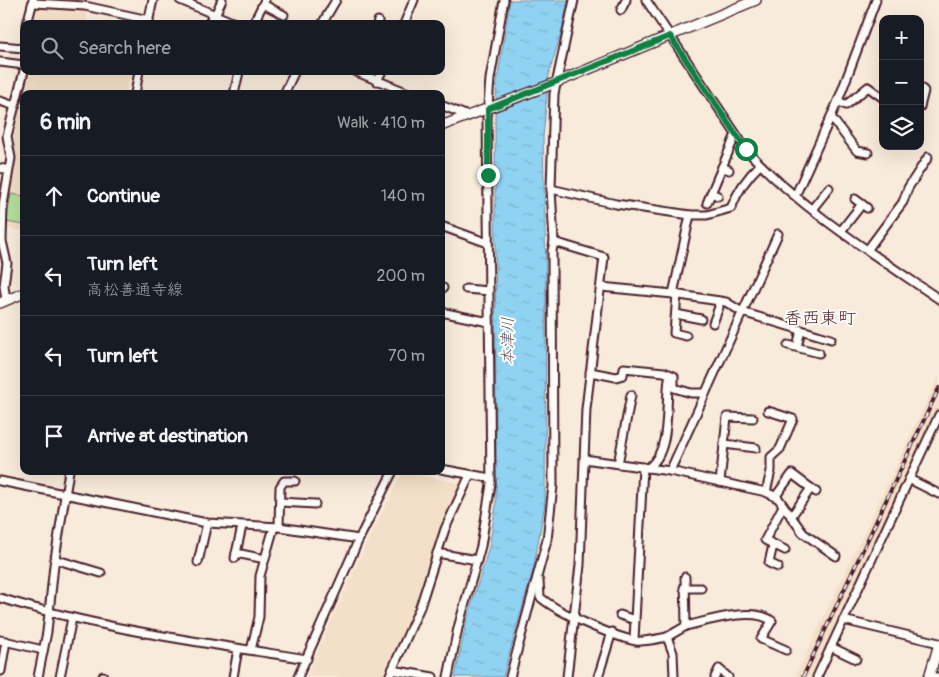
<!DOCTYPE html>
<meta charset="utf-8">
<style>
:root{--surface:#171b24;--page:#20242c;--text:#f1f3f6;--muted:#9ea1a6;--line:#363941}
body{margin:0;font-family:Pangolin,"Klee One",sans-serif;background:var(--page);color:var(--text)}
.controls{position:absolute;right:15px;top:15px;display:grid;overflow:hidden;border-radius:10px;box-shadow:0 5px 20px #0002}
.controls button{width:45px;height:45px;display:grid;place-items:center;padding:0;border:0;border-bottom:1px solid var(--line);background:var(--surface);color:var(--text);font:25px sans-serif}
.stop{position:absolute;width:15px;height:15px;margin:-11px;border:4px solid #0b8043;border-radius:50%;background:#fff}
.stop.end{background:#0b8043;border-color:#fff;box-shadow:0 1px 5px #0008}
.list{margin:0;padding:0;list-style:none}
h2{display:flex;justify-content:space-between;align-items:center;height:65px;margin:0;padding:0 20px;font-size:21px}
h2 small{font-size:16px;font-weight:400;color:var(--muted)}
.list li{display:grid;grid-template-columns:32px 1fr auto;gap:15px;align-items:center;box-sizing:border-box;height:80px;padding:0 20px;border-top:1px solid var(--line)}
.list b{display:block;font-size:19px;white-space:nowrap}
.list p{margin:0;font-size:16px;white-space:nowrap;color:var(--muted)}
.list em{font-size:16px;font-style:normal;color:var(--muted)}
.icon{flex:none;width:28px;height:28px;fill:none;stroke:currentColor;stroke-width:2;stroke-linecap:round;stroke-linejoin:round}
.map{position:relative;flex:none;width:939px;height:677px;overflow:hidden}
.search{position:absolute;background:var(--surface);box-shadow:0 5px 20px #0002;left:20px;top:20px;width:425px;height:55px;display:flex;align-items:center;gap:12px;box-sizing:border-box;padding:0 18px;border-radius:10px;color:var(--muted);font-size:19px}
.panel{position:absolute;background:var(--surface);box-shadow:0 5px 20px #0002;left:20px;top:90px;width:425px;height:385px;border-radius:10px}
.map>svg:first-child{display:block}
.built{fill:#f4dfc8}
.green{fill:#b4df9c;stroke:#7f7f64}
.water{fill:url(#water-ripples);stroke:#738aa2}
.lines{fill:none;stroke-linecap:round;stroke-linejoin:round}
.minor-casing{stroke:#4a1f2b;stroke-width:11}
.major-casing{stroke:#4a1f2b;stroke-width:12}
.minor{stroke:#fdfcf7;stroke-width:7}
.major{stroke:#fdfcf7;stroke-width:9}
.rail-casing{stroke:#4a1f2b;stroke-width:4}
.rail{stroke:#fdfcf7;stroke-width:2;stroke-dasharray:5.5;stroke-linecap:butt}
.route{stroke:#0b8043;stroke-width:6}
.labels{text-anchor:middle;stroke-width:4;stroke-linejoin:round;paint-order:stroke}
.water-label{font-size:16px;font-style:italic;fill:#5f5566;stroke:#fdfcf7}
.quarter-label{font-size:18px;fill:#4a1f2b;stroke:#fdfcf7}
</style>
<div class="map">
<svg width="939" height="677" viewBox="0 0 939 677">
<defs>
<pattern id="water-ripples" width="26" height="14" patternUnits="userSpaceOnUse" patternTransform="scale(1.25)"><rect width="26" height="14" fill="#8fd2f1"/><path d="M2 4q2-2 4 0t4 0M15 11q2-2 4 0t4 0" fill="none" stroke="#7db4cf"/></pattern>
</defs>
<rect width="100%" height="100%" fill="#f8ebdb"/>
<filter id="ink" filterUnits="userSpaceOnUse"><feTurbulence type="fractalNoise" baseFrequency=".02" numOctaves="2"/><feDisplacementMap in="SourceGraphic" scale="10" xChannelSelector="R" yChannelSelector="G"/><feConvolveMatrix kernelMatrix="1 2 1 2 8 2 1 2 1" color-interpolation-filters="sRGB"/></filter>
<g filter="url(#ink)">
<!-- built -->
<g class="built">
<polygon points="33,5 87,9 87,24 29,24"/>
<polygon points="26,71 130,71 126,94 24,94 24,231 6,228 6,222 11,194 13,158 9,138"/>
<polygon points="939,376 939,407 812,677 795,677"/>
<polygon points="403,472 461,484 435,547 418,598 382,677 306,677 369,538"/>
</g>
<!-- green -->
<polygon class="green" points="11,194 24,196 24,225 6,222"/>
<!-- water -->
<polygon class="water" points="510,0 568,0 561,34 549,73 543,137 546,276 545,503 534,566 503,677 455,677 466,623 489,547 496,505 495,118 497,82"/>
<g class="lines">
<!-- minor casing -->
<g class="minor-casing">
<g id="minor">
<polyline points="33,0 35,3 85,6 149,20"/>
<polyline points="180,0 237,24"/>
<path d="M646 0 746 149C796 206 876 256 939 299"/>
<polyline points="263,4 284,15"/>
<polyline points="621,10 626,0"/>
<polyline points="215,15 222,0"/>
<polyline points="148,23 153,0"/>
<polyline points="27,24 33,1"/>
<polyline points="209,24 213,14"/>
<polyline points="253,24 265,0"/>
<polyline points="322,24 336,0"/>
<polyline points="377,24 378,21"/>
<polyline points="404,24 414,0"/>
<polyline points="0,46 24,48"/>
<polyline points="0,62 24,65"/>
<polyline points="354,71 411,94"/>
<polyline points="377,81 382,71"/>
<polyline points="920,87 924,91 920,107"/>
<polyline points="135,94 139,71"/>
<polyline points="234,94 239,72 236,71"/>
<polyline points="284,94 295,71"/>
<polyline points="0,101 15,106"/>
<polyline points="838,101 846,105 868,87 883,98"/>
<polyline points="441,105 468,116"/>
<polyline points="831,117 857,151 868,153"/>
<polyline points="722,167 729,170"/>
<polyline points="0,168 8,170"/>
<polyline points="551,189 616,204 690,215"/>
<polyline points="711,193 718,196"/>
<polyline points="796,194 838,101 876,0"/>
<polyline points="855,199 867,208"/>
<polyline points="707,203 736,134"/>
<polyline points="813,208 829,188"/>
<polyline points="441,226 488,243"/>
<polyline points="841,231 862,204"/>
<polyline points="554,242 604,257 586,409 580,565 567,677"/>
<polyline points="868,249 903,202 908,188 928,157"/>
<polyline points="601,287 673,294 726,302 742,312 831,339"/>
<polyline points="441,288 443,288"/>
<polyline points="466,289 489,291"/>
<path d="M673 294 690 215H707L731 208C738 190 746 178 760 165"/>
<polyline points="677,294 674,333 686,336"/>
<polyline points="6,300 4,286 7,263 2,241 3,205 11,158 7,136 24,71"/>
<polyline points="441,312 489,322"/>
<polyline points="676,314 701,319"/>
<polyline points="713,323 719,307 718,301"/>
<polyline points="788,345 819,353"/>
<polyline points="797,347 801,330"/>
<polyline points="590,372 616,377 623,375 624,368 664,372 674,376 674,388 691,393 705,393"/>
<polyline points="724,444 756,448"/>
<polyline points="584,459 670,471 766,492 778,498 803,533 836,556"/>
<polyline points="618,464 631,395"/>
<path d="M648 468C672 451 665 405 669 379"/>
<polyline points="441,469 490,478"/>
<polyline points="670,471 778,234"/>
<polyline points="909,479 939,494"/>
<polyline points="0,481 207,523 279,527 359,539"/>
<polyline points="720,482 727,417 753,418"/>
<polyline points="766,492 771,471 771,457 780,449 793,419 768,411"/>
<polyline points="775,497 792,474 816,492"/>
<polyline points="280,502 315,504"/>
<polyline points="783,506 765,540 785,550"/>
<polyline points="791,517 811,488"/>
<polyline points="279,527 280,487 284,481 295,481"/>
<polyline points="773,545 769,563 778,567"/>
<polyline points="236,553 265,559"/>
<polyline points="437,553 477,560"/>
<polyline points="235,558 242,526"/>
<polyline points="54,559 101,573"/>
<polyline points="198,562 207,523"/>
<path d="M539 581 540 597C558 613 612 636 636 641 645 642 657 639 667 637L673 653 674 677"/>
<polyline points="684,588 701,588"/>
<path d="M0 598C100 629 204 643 307 659"/>
<polyline points="620,615 635,620"/>
<polyline points="843,620 939,643"/>
<path d="M686 626C708 621 753 606 772 621L761 639 786 650"/>
<polyline points="667,637 686,626 685,577"/>
<polyline points="0,640 43,650"/>
<polyline points="634,640 643,467"/>
<polyline points="831,647 856,659"/>
<polyline points="251,650 259,617 260,576 274,527"/>
<polyline points="392,670 433,677"/>
<polyline points="1,671 6,641"/>
<polyline points="38,677 47,632 54,565 69,471"/>
<polyline points="60,677 72,618"/>
<polyline points="103,677 103,676"/>
<polyline points="233,677 238,649"/>
<polyline points="298,677 359,539 393,471"/>
<polyline points="389,677 420,607 445,529 470,475"/>
<polyline points="448,677 458,628 481,546 491,484 487,119 490,79 504,0"/>
<polyline points="510,677 547,540 553,486 552,251 554,242 551,189 554,94 574,0"/>
<polyline points="598,677 612,632"/>
<polyline points="715,677 719,669 728,677"/>
<polyline points="817,677 939,415"/>
<polyline points="929,677 939,677"/>
</g>
</g>
<!-- major casing -->
<g class="major-casing">
<g id="major">
<polyline points="441,126 550,85 756,0"/>
<polyline points="0,303 24,293"/>
<polyline points="929,677 939,644"/>
</g>
</g>
<!-- minor -->
<use href="#minor" class="minor"/>
<!-- major -->
<use href="#major" class="major"/>
<!-- rail casing -->
<g class="rail-casing">
<polyline id="rail" points="803,677 939,388"/>
</g>
<!-- rail -->
<use href="#rail" class="rail"/>
</g>
</g>
<g class="lines" filter="url(#ink)">
<!-- route -->
<polyline class="route" points="488,175 488,109 670,36 746,149"/>
</g>
<g class="labels">
<!-- water labels -->
<g class="water-label">
<text transform="translate(507 341) rotate(-90)" y="6">本津川</text>
</g>
<!-- quarter labels -->
<g class="quarter-label">
<text x="820" y="324">香西東町</text>
</g>
</g>
</svg>
<div class="controls">
<button>+</button>
<button>−</button>
<button><svg class="icon" aria-label="layers" viewBox="0 0 24 24"><path d="M12 4l9 5-9 5-9-5zM3 14l9 5 9-5"/></svg></button>
</div>
<div class="stop" style="left:746px;top:149px"></div>
<div class="stop end" style="left:488px;top:175px"></div>
<div class="search"><svg class="icon" aria-label="search" viewBox="0 0 24 24"><circle cx="10" cy="10" r="6"/><path d="M15 15l6 6"/></svg>Search here</div>
<section class="panel">
<h2>6 min<small>Walk · 410 m</small></h2>
<ul class="list">
<li><svg class="icon" aria-label="ahead" viewBox="0 0 24 24"><path d="M12 20V5M6 11l6-6 6 6"/></svg><div><b>Continue</b></div><em>140 m</em></li>
<li><svg class="icon" aria-label="left" viewBox="0 0 24 24"><path d="M17 20v-9H6M10 6l-5 5 5 5"/></svg><div><b>Turn left</b><p>高松善通寺線</p></div><em>200 m</em></li>
<li><svg class="icon" aria-label="left" viewBox="0 0 24 24"><path d="M17 20v-9H6M10 6l-5 5 5 5"/></svg><div><b>Turn left</b></div><em>70 m</em></li>
<li><svg class="icon" aria-label="arrive" viewBox="0 0 24 24"><path d="M6 21V4h12l-3 4 3 4H6"/></svg><div><b>Arrive at destination</b></div></li>
</ul>
</section>
</div>
